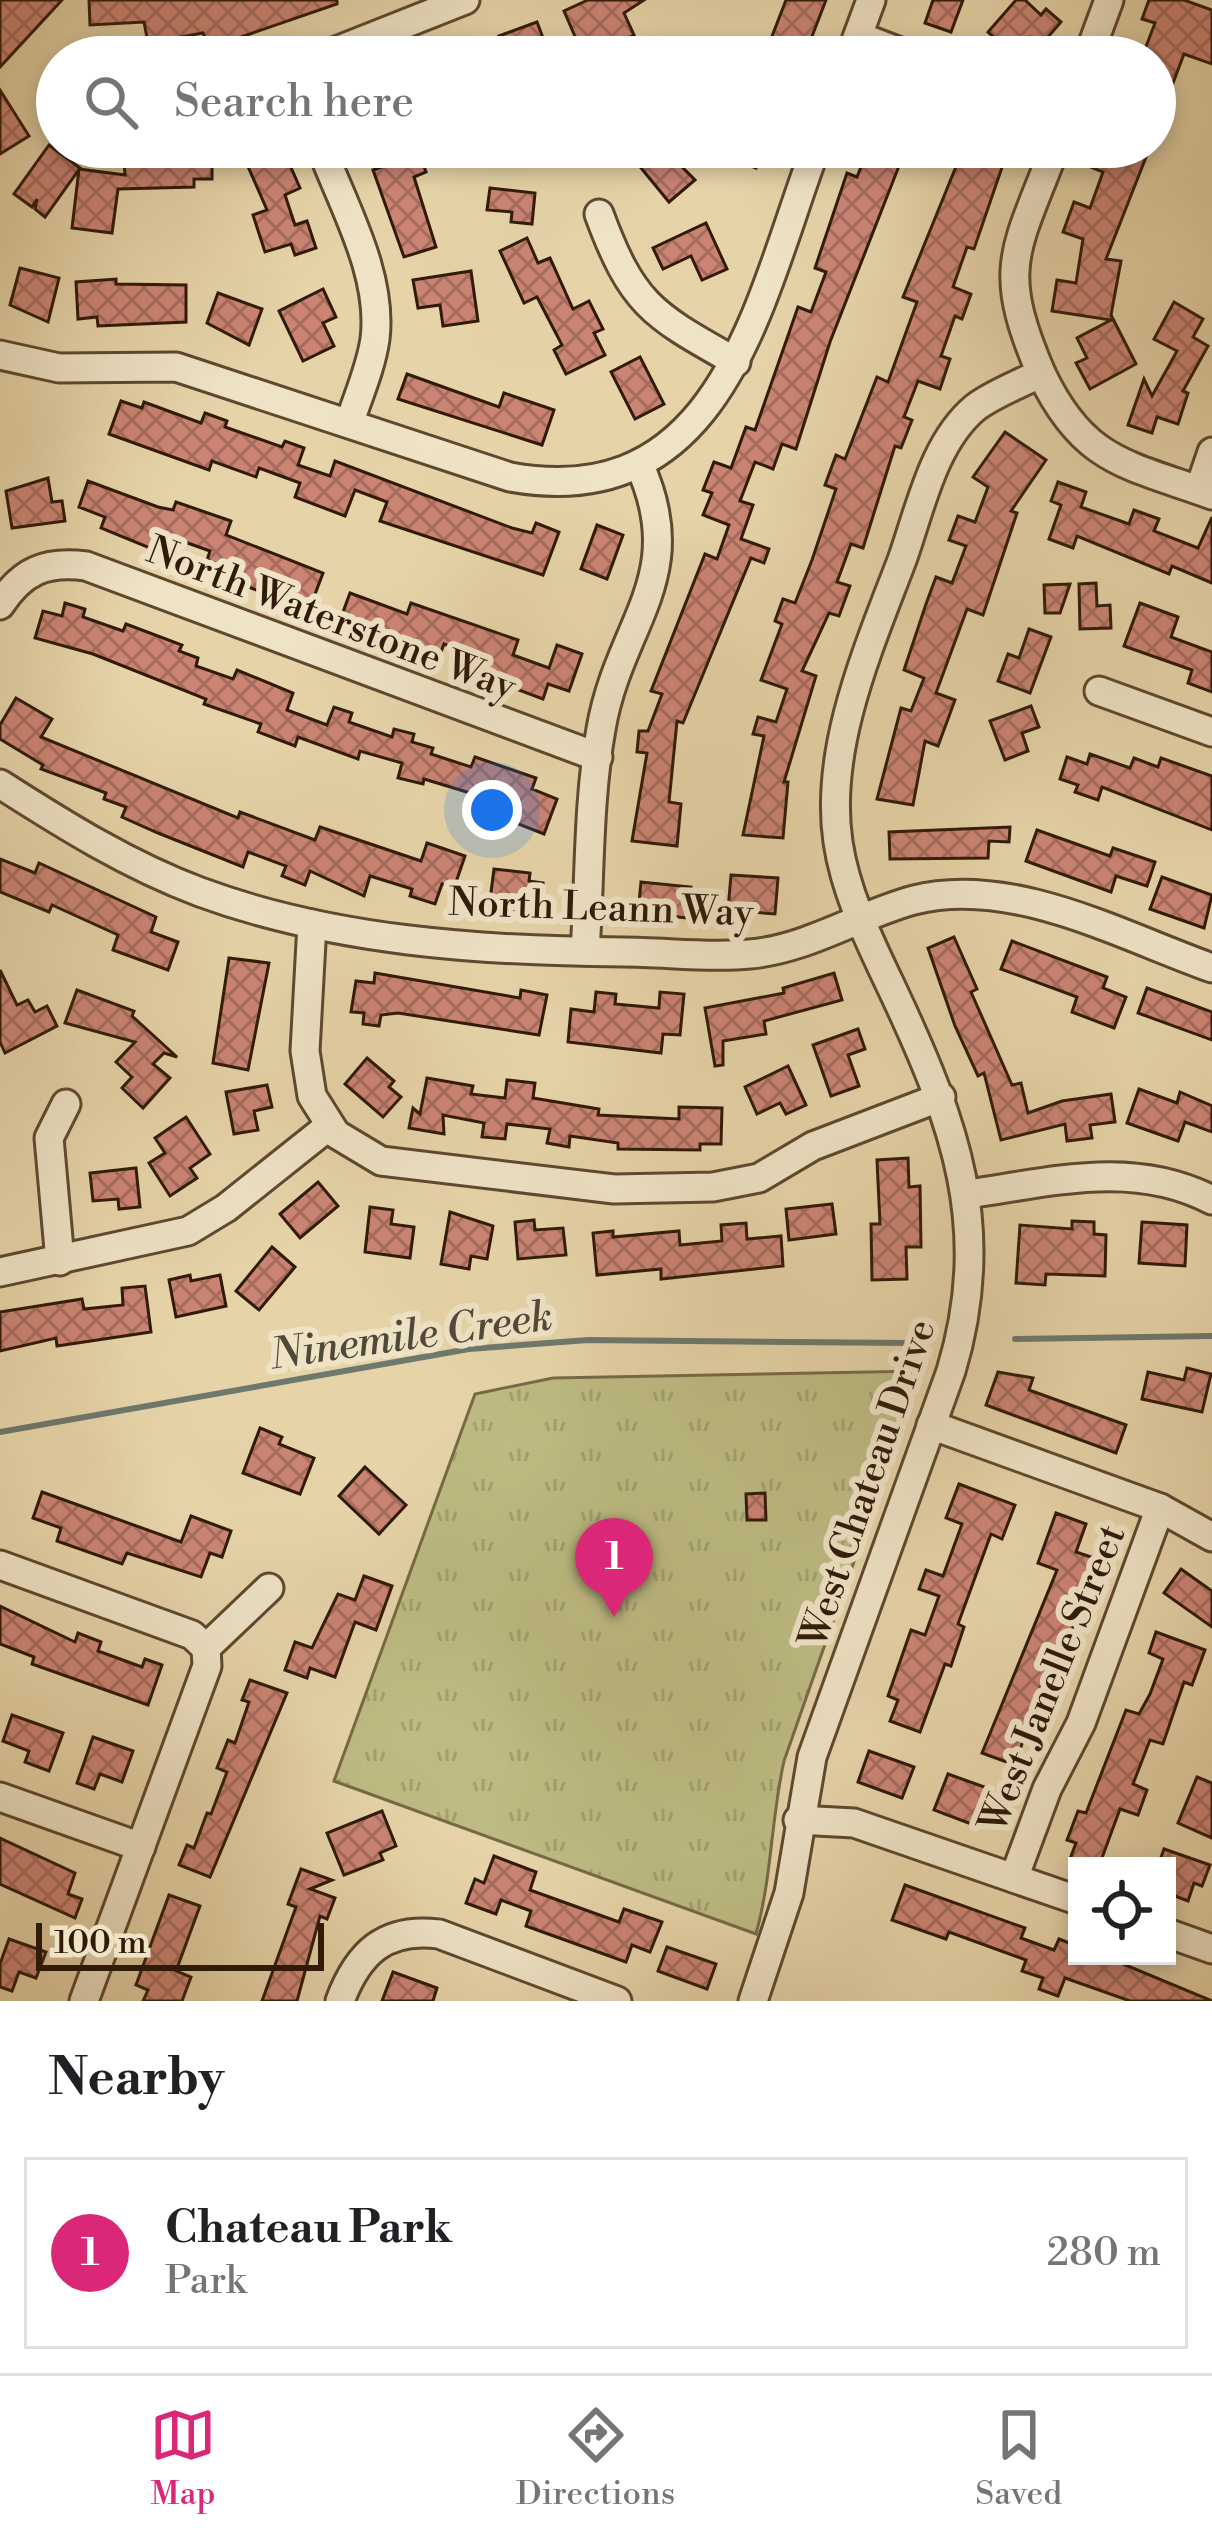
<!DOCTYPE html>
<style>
:root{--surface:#fff;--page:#f6f6f6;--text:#202124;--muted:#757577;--line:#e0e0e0;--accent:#db2777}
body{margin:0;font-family:"Libre Bodoni",serif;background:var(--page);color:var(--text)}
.controls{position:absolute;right:36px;bottom:36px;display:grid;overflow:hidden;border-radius:0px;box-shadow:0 6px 18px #0003}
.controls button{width:108px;height:108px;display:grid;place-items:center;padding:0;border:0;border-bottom:3px solid var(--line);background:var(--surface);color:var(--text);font:60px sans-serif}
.scale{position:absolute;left:36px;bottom:30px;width:288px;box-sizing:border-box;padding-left:12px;border:6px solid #301a08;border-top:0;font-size:33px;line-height:42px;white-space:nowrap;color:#301a08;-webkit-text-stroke:9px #efe3c6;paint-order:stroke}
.you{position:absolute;left:492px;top:810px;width:42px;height:42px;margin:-30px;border:9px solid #fff;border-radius:50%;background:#1a73e8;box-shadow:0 0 0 18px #1a73e833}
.badge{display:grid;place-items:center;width:78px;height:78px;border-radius:50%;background:var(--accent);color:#fff;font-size:39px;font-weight:700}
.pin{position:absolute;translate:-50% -99px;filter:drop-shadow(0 3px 6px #0008)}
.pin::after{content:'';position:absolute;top:63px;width:42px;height:36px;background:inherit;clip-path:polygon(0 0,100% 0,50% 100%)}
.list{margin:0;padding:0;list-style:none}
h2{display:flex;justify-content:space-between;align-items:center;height:156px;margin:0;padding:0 48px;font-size:51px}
h2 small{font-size:39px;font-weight:400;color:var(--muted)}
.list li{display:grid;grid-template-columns:78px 1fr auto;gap:36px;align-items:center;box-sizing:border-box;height:192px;margin:0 24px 24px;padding:0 24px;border:3px solid var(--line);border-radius:0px}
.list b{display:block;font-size:45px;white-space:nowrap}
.list p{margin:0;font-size:39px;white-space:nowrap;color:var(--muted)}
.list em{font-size:39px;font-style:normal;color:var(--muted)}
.icon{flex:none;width:66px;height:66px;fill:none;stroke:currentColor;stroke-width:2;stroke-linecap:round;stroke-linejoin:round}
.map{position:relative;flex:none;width:1212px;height:2001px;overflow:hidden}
.search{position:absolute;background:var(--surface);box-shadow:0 6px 18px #0003;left:36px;right:36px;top:36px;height:132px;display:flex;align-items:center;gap:30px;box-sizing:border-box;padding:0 42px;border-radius:66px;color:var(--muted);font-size:45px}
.sheet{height:372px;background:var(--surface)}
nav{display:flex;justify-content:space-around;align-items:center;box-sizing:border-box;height:168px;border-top:3px solid var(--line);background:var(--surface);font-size:33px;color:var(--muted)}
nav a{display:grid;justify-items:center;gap:6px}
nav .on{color:var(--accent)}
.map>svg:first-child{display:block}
.park{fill:url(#park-tufts);stroke:#766a46;stroke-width:3}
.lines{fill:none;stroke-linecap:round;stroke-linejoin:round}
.stream{stroke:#6e786d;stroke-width:6}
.building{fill:url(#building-cross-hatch);stroke:#301a08;stroke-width:3}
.minor-casing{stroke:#5e4830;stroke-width:33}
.minor{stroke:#efe3c6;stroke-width:27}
.labels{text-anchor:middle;stroke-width:12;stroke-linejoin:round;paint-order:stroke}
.street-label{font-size:39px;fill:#301a08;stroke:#efe3c6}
.water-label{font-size:42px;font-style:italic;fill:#4f493a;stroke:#efe3c6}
</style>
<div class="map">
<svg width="1212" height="2001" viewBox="0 0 1212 2001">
<defs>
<pattern id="park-tufts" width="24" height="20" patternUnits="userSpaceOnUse" patternTransform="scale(3)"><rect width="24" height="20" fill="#bdbb83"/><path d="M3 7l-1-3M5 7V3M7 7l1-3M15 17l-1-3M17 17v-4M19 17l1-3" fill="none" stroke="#a3a070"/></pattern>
<pattern id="building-cross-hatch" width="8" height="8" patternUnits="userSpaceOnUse" patternTransform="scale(3)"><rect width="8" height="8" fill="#cb8474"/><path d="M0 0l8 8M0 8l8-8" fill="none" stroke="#a56b5d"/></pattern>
</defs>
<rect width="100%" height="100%" fill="#e6d4a8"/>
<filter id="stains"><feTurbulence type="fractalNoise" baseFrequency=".00167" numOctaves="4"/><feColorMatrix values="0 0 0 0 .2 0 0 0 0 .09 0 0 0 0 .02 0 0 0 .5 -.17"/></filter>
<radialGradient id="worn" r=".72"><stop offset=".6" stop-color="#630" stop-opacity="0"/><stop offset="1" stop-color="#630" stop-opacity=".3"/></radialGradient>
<!-- park -->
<path class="park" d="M921 1371 784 1761C771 1819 772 1876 756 1934L334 1781 475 1394 553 1378Z"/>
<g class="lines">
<!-- stream -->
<g class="stream">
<polyline points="1015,1339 1212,1336"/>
<polyline points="0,1432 469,1349 588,1340 907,1343"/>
</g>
</g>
<!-- building -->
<g class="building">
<polygon points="0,0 62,0 0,67"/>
<polygon points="89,0 337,0 337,4 209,48 203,33 148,43 144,22 90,25"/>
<polygon points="588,0 644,0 624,13 634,35 584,57 564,11"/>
<polygon points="786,0 826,0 804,57 764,57"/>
<polygon points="933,0 963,0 951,32 925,23"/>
<polygon points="1016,0 1025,0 1041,15 1046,9 1061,22 1040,46 1030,37 1014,55 988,32"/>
<polygon points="1149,0 1184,0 1212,10 1212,64 1184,54 1156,128 1155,57 1142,57 1155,23 1142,19"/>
<polygon points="537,22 548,51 507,57 499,36"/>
<polygon points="0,90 29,136 0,154"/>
<polygon points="49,145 80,168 45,217 35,209 37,199 32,207 14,194"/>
<polygon points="123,147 222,147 221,166 212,166 212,179 194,179 194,187 118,189 112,233 72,228 79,169 125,175"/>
<polygon points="282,147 300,188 285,195 295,225 307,221 316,248 295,255 291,244 265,252 253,215 267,210 246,162"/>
<polygon points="384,147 417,147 426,172 414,177 436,247 404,257 373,170 390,164"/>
<polygon points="702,147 764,147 756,168"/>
<polygon points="964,147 1009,147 974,249 967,247 953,287 971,294 962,319 955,316 941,356 950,359 940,389 918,381 904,417 912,420 901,448 895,446 863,548 851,544 837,582 850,586 839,616 829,613 802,671 816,676 784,782 788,782 783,838 743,835 764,736 753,734 758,717 776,722 787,689 761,680 782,624 775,621 783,599 795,603 812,560 836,489 825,485 836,455 845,459 877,377 888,382 917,302 903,297"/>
<polygon points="1095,147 1150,147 1106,259 1121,261 1111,315 1136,364 1090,389 1076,363 1087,358 1077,338 1111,320 1052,311 1057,280 1076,283 1083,239 1063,232 1074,202 1090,208 1103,172 1088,166"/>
<polygon points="664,149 695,180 669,202 641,168"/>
<polygon points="866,154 899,166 830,342 796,449 782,444 773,469 755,462 740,501 753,505 741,539 769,549 764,563 751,558 683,723 677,721 669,802 681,804 677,846 632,841 647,753 637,752 639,731 648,731 662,694 651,691 705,554 717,559 729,525 703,515 712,493 703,490 714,462 731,468 746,427 755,430 798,307 811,312 826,272 815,268 847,173 857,177"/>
<polygon points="490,188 535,193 532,224 511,222 512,212 487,210"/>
<polygon points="706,223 727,269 702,280 691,256 663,269 653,248"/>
<polygon points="527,238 538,263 550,258 573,309 589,301 603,329 594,333 605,355 566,374 554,350 562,345 537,297 524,303 500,251"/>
<polygon points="20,268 59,278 48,322 10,305"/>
<polygon points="471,271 478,321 443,326 440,305 418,308 413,280"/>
<polygon points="116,279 116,284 186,285 186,322 98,326 97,317 78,319 76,282"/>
<polygon points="323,289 336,317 323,323 334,346 303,361 279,311"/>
<polygon points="218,293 262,309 249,345 207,323"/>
<polygon points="1174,302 1203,319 1193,337 1208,346 1183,391 1188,393 1178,424 1157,417 1152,433 1128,425 1144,379 1152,396 1177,351 1154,339"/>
<polygon points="640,357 664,404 635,419 611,372"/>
<polygon points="407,374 499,407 504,393 554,410 542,445 398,399"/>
<polygon points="121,401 142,408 144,402 201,423 205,413 227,421 225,427 282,447 285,441 304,448 298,465 330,476 335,461 512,528 532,533 536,523 559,532 543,575 380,521 387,502 355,490 345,516 295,497 300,483 259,468 256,477 212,461 209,470 109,434"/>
<polygon points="1005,432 1046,460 1011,511 1017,513 983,615 967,609 936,693 955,700 938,746 925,741 913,805 877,799 901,708 911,711 924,678 904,670 926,604 936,577 952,583 966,546 949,540 958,516 975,522 988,487 973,477"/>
<polygon points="48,478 52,502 62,501 65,521 12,528 6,491"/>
<polygon points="88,481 158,507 173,510 176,502 231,521 226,535 323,573 309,610 227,579 230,569 207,560 210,551 168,536 162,553 101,528 105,517 79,507"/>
<polygon points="1058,482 1086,492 1081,507 1129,524 1134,510 1159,519 1154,531 1198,548 1212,517 1212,583 1172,566 1169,574 1077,536 1073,548 1049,539 1061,505 1051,501"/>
<polygon points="597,525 623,535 607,579 581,569"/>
<polygon points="1096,583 1097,606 1110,605 1111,628 1080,629 1079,584"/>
<polygon points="1070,584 1060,613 1045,613 1044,585"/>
<polygon points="350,593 407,614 411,603 518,640 513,655 549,668 557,645 582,654 569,691 548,684 543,699 481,676 487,660 444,644 438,660 419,653 421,645 339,623"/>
<polygon points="65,603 85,609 83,617 123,631 126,624 182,645 179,651 198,658 196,666 233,679 237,670 293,693 287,710 327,725 334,707 352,713 349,722 392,737 394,729 414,734 412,742 433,748 431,754 471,767 475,757 536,778 532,789 557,799 544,834 508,820 513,806 424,779 423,784 398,778 402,763 360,751 358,759 298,737 295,746 258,732 261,724 204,704 206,699 93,654 35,638 43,611 62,616"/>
<polygon points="1140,603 1178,617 1171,637 1212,652 1212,692 1188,683 1192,670 1124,646"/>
<polygon points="1029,629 1051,637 1030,693 998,681 1008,654 1019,658"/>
<polygon points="16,698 52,719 41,737 238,818 240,812 315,840 320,827 421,861 427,843 465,856 454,888 442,884 435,904 410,896 412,889 370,876 364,896 310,871 305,885 282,876 286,866 248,852 243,867 158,833 122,817 126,807 104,799 106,793 41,769 43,765 0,739 0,725"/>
<polygon points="1031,706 1039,727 1022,733 1028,751 1005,760 990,721"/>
<polygon points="1090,754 1130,768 1134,758 1158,767 1161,758 1212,776 1212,830 1102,787 1098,800 1075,792 1078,785 1060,779 1067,757 1087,764"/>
<polygon points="1010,827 1009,842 989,841 988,858 890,859 889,832"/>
<polygon points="1037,830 1110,856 1113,848 1155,862 1147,886 1116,876 1111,892 1026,861"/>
<polygon points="0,859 35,873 39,863 156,917 151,932 178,942 168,970 113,950 118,935 52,905 49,912 0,892"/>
<polygon points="494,869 530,873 529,881 543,883 540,914 489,908"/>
<polygon points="731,875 778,878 775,914 728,910"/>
<polygon points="1162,877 1212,895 1204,928 1150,909"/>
<polygon points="641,882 691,887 688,918 638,913"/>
<polygon points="954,937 977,989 971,992 1012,1085 1021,1083 1028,1113 1062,1101 1111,1094 1115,1122 1090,1125 1092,1138 1067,1141 1065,1124 1001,1140 984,1073 978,1076 955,1026 928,948"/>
<polygon points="1012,941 1107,977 1103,988 1126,997 1114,1028 1072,1012 1077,997 1001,969"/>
<polygon points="229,958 269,963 248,1070 213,1063"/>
<polygon points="0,970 17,1005 28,1000 35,1012 47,1006 57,1026 5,1053 0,1042"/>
<polygon points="375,973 520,998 521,990 547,995 539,1035 398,1013 381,1015 379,1026 363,1024 364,1013 351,1012 356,981 374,983"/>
<polygon points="834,973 842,1000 764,1021 766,1034 723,1041 723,1065 715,1066 705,1008 784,993 783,988"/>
<polygon points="1147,988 1212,1012 1212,1040 1138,1013"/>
<polygon points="77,990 134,1011 132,1016 177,1057 164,1053 153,1064 170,1078 143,1108 122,1088 132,1077 116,1062 135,1042 65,1023"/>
<polygon points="596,992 616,994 615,1004 659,1008 660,992 684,994 680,1035 663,1034 661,1053 568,1042 571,1009 594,1012"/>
<polygon points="858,1029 865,1049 848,1055 859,1086 831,1096 813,1045"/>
<polygon points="367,1058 394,1081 389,1087 401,1097 383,1117 345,1084"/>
<polygon points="788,1066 806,1105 786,1114 780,1103 757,1114 745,1087"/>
<polygon points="427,1078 473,1086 471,1094 505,1098 507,1080 535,1083 533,1098 599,1109 598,1115 679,1119 679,1107 722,1108 721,1144 700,1144 700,1150 618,1149 618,1143 570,1136 569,1147 547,1143 550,1129 507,1124 505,1139 482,1137 484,1123 443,1115 444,1134 409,1128 413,1108 420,1114"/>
<polygon points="267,1085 272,1107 254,1111 258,1130 234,1134 226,1092"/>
<polygon points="1139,1089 1177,1103 1180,1092 1212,1106 1212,1132 1185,1122 1178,1141 1127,1123"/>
<polygon points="186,1117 210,1154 190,1168 197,1178 170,1196 149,1163 165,1153 155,1138"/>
<polygon points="908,1158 909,1187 920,1186 921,1247 906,1247 907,1279 872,1280 871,1224 880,1224 877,1160"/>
<polygon points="136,1168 140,1207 119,1209 118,1199 93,1201 90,1173"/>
<polygon points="318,1182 338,1206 300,1238 280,1214"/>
<polygon points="832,1204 836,1234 789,1240 786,1209"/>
<polygon points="370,1207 393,1210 391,1224 414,1227 410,1258 365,1252"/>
<polygon points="450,1212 493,1226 487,1259 471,1256 469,1269 441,1264"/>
<polygon points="534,1220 535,1230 563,1228 566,1255 518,1259 515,1222"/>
<polygon points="1072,1221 1094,1222 1094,1234 1106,1235 1105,1276 1046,1274 1045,1285 1016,1283 1020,1225 1072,1229"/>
<polygon points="1142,1222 1187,1225 1185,1266 1139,1263"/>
<polygon points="746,1223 747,1239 781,1236 783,1266 661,1279 661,1269 597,1275 593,1233 613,1231 613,1237 679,1231 680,1245 722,1241 721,1225"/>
<polygon points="272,1247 295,1267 259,1310 236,1291"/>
<polygon points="190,1275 191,1281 220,1275 226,1306 176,1317 169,1280"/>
<polygon points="145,1286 151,1332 57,1346 56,1338 0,1351 0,1312 82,1299 84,1309 123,1305 122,1288"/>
<polygon points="1187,1368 1211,1374 1202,1412 1142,1399 1148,1372 1184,1380"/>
<polygon points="998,1372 1033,1378 1029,1390 1126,1425 1116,1453 986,1405"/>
<polygon points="260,1428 282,1437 279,1444 314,1458 300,1494 243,1473"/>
<polygon points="365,1467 406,1505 379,1534 339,1496"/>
<polygon points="959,1484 1015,1505 1002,1539 991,1534 958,1624 964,1627 951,1666 945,1664 920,1732 890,1721 898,1700 888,1696 911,1630 925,1635 939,1596 919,1589 926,1570 943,1576 962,1524 946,1518"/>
<polygon points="42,1492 181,1542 191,1516 231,1531 222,1557 210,1553 201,1577 127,1553 122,1564 57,1541 61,1528 33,1518"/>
<polygon points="765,1493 766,1520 747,1520 746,1494"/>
<polygon points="1056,1513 1086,1524 1076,1552 1094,1558 1070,1637 1052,1683 1043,1680 1015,1765 982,1753 1057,1570 1038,1563"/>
<polygon points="1181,1569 1212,1591 1212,1627 1164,1593"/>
<polygon points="364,1576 392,1586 376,1630 355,1622 335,1677 310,1668 307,1678 285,1670 295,1642 312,1648 338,1594 355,1600"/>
<polygon points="0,1606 75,1642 78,1633 101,1642 98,1651 142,1667 145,1659 162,1665 148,1705 32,1664 34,1657 0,1644"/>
<polygon points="1156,1632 1205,1650 1192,1685 1184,1682 1163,1744 1150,1740 1133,1784 1147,1790 1138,1815 1120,1809 1099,1866 1088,1866 1070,1859 1076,1843 1067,1840 1078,1811 1086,1813 1126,1710 1139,1714 1150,1694 1163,1659 1149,1653"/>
<polygon points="250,1680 287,1693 210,1877 179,1865 187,1845 194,1848 207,1813 211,1814 227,1772 217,1768 228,1740 235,1743 249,1702 242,1700"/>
<polygon points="12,1715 63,1733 49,1771 25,1762 29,1751 3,1741"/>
<polygon points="93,1737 133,1751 122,1782 100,1774 94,1789 77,1783"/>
<polygon points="869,1751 914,1767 902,1798 858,1782"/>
<polygon points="948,1774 1001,1793 994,1813 981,1808 974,1825 934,1810"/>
<polygon points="1197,1777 1212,1783 1212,1838 1178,1823"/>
<polygon points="382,1811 396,1846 380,1853 383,1860 344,1875 327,1833"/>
<polygon points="0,1838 75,1873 68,1894 82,1899 75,1918 0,1884"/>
<polygon points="1164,1849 1210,1865 1202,1886 1194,1883 1188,1901 1167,1893 1167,1866 1158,1866"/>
<polygon points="494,1856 536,1872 530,1890 619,1922 624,1909 662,1922 650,1952 632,1945 626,1962 526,1926 531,1911 501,1900 496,1914 466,1903 475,1879 484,1883"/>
<polygon points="301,1869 332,1880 310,1889 335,1898 327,1919 320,1916 297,2001 262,2001 296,1907 288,1904"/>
<polygon points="905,1885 1025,1928 1021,1938 1054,1950 1059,1939 1077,1946 1077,1956 1104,1956 1212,2001 1130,2001 1065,1978 1058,1996 1039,1989 1043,1978 1022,1971 1026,1960 949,1932 946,1939 892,1920"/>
<polygon points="169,1895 200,1906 176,1971 191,1977 182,2001 143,2001 148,1990 136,1985"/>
<polygon points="9,1939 46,1952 36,1978 19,1972 12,1991 0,1987 0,1964"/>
<polygon points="667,1947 716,1964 707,1989 658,1971"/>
<polygon points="393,1972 437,1988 433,2001 382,2001"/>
</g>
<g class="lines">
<!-- minor casing -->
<g class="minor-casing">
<g id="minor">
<polyline points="858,36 913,57"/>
<polyline points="321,57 465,0"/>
<polyline points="850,57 871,0"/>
<polyline points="1088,57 1109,0"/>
<path d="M321 147C343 206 383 274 375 339 371 367 359 394 350 421"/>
<path d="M599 214C633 306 653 315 736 362"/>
<path d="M0 355 59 368 176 367 510 477C723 516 759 298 816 147"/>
<path d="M1041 373C1083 462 1126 464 1212 495"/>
<polyline points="1199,490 1212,452"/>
<path d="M0 605C22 571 45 561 86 566L598 757"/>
<polyline points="1099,691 1212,732"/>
<path d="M0 784C64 825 128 865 200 892 333 941 482 951 623 952 665 952 708 958 750 954 808 949 858 915 914 900 1012 875 1122 936 1212 968"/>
<polyline points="312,924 305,1051 312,1096 336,1134 381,1161 614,1189 713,1187 759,1178 813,1146 941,1097"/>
<path d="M585 951C590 878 588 801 601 729 619 623 691 577 639 464"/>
<path d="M968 1194C1052 1182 1133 1159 1212 1200"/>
<polyline points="60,1261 49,1138 66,1104"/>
<polyline points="0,1272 188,1231 226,1208 329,1126"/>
<polyline points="931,1425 1160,1508 1212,1537"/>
<polyline points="0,1565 192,1635 206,1648"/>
<polyline points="0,1797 141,1847"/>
<polyline points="798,1820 854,1823 1077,1900"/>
<polyline points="1014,1878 1047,1789 1081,1723 1160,1508"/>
<polyline points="1167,1933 1212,1949"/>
<polyline points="84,2001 207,1666 206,1648 269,1588"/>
<path d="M340 2001C358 1953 385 1927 439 1934L617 2001"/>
<path d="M753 2001 789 1893 812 1757 951 1371C994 1229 955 1123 895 995 872 946 846 896 838 842 824 748 869 647 902 560 920 510 933 442 976 407 995 393 1020 384 1041 373 995 266 1016 251 1055 147"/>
</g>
</g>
<!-- minor -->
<use href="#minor" class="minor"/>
</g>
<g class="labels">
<!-- street labels -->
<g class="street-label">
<text transform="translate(332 617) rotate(21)" y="14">North Waterstone Way</text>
<text transform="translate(601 906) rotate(2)" y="14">North Leann Way</text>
<text transform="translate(866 1483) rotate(-71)" y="14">West Chateau Drive</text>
<text transform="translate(1051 1678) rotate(-68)" y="14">West Janelle Street</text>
</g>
<!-- water labels -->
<g class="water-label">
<text transform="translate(411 1334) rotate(-8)" y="15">Ninemile Creek</text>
</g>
</g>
<rect width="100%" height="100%" filter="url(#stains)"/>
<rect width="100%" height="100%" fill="url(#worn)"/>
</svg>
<div class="controls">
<button><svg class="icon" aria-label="locate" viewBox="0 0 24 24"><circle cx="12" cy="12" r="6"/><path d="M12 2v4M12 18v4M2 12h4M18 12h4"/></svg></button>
</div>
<div class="scale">100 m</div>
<div class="you"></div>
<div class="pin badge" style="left:614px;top:1617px">1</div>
<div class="search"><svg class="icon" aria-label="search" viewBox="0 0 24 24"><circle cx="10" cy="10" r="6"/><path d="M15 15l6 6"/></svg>Search here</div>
</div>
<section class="sheet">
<h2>Nearby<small></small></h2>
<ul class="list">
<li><span class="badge">1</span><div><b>Chateau Park</b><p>Park</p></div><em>280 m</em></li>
</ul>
</section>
<nav>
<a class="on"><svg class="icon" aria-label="map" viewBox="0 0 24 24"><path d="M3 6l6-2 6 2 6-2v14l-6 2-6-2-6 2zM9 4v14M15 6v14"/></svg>Map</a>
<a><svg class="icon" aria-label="directions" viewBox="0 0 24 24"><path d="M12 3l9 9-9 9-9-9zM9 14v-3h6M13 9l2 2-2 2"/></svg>Directions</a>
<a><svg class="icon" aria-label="saved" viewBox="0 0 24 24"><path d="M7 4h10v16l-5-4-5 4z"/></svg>Saved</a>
</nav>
